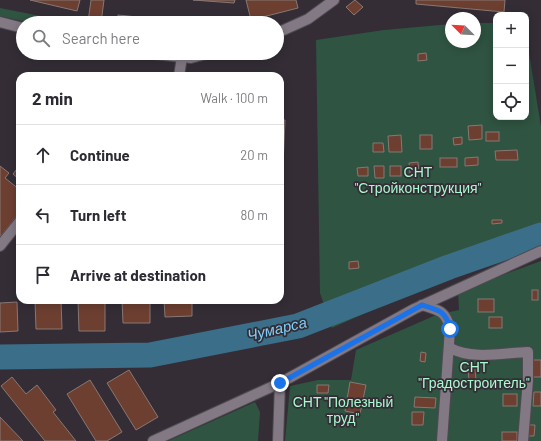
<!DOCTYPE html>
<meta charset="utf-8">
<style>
:root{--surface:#fff;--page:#f7f7f7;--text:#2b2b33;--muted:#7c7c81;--line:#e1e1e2}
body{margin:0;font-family:Barlow,sans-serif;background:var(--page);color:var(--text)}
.controls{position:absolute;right:12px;top:12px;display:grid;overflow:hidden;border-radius:8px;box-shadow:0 2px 10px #0003}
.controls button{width:36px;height:36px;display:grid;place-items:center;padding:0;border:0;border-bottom:1px solid var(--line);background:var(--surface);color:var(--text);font:20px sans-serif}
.compass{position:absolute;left:445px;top:12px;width:36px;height:36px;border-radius:50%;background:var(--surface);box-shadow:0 2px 10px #0003;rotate:294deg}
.stop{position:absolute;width:12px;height:12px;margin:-9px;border:3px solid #1a73e8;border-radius:50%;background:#fff}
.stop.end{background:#1a73e8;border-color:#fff;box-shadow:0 1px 4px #0008}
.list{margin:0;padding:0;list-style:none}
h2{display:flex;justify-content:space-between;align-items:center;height:52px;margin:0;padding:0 16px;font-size:17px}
h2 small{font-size:13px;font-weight:400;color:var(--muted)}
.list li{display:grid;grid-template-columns:26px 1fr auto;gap:12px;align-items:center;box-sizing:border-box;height:60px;padding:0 16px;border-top:1px solid var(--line)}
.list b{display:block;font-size:15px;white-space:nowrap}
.list em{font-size:13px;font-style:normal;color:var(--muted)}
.icon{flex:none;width:22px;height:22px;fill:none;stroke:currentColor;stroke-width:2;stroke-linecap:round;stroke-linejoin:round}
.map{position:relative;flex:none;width:541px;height:441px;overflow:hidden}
.search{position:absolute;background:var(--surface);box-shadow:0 2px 10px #0003;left:16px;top:16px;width:268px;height:44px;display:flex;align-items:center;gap:10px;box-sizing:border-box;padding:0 14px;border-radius:22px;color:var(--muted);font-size:15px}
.panel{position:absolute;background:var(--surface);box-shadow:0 2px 10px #0003;left:16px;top:72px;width:268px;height:232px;border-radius:12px}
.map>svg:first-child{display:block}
.green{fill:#2f5441}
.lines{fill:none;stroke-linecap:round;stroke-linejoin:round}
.river{stroke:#3b6e88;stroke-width:25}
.building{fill:#6d3f31;stroke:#877874}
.minor-casing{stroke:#504a52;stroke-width:12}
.minor{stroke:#827984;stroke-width:10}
.route{stroke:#1a73e8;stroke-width:5}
.labels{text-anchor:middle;stroke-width:3.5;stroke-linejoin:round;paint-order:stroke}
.park-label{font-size:14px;fill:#a8facf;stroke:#342d36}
.water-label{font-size:15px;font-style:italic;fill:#7fcff9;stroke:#342d36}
</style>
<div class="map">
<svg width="541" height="441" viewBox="0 0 541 441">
<rect width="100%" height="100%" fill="#342d36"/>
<!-- green -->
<g class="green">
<polygon points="0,8 76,23 31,23 0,16"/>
<polygon points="475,23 496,23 496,117 526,117 526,34 541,127 541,243 467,267 332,328 320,293 316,40 384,30 451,24 451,42 475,42"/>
<polygon points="541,261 541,441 285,441 290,386 318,380 351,380 356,350 436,315 459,310 458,291"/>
<polygon points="255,402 260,412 258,441 168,441"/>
</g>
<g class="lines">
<!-- river -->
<polyline class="river" points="0,357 150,355 298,326 449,267 541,235"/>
</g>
<!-- building -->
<g class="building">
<polygon points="30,0 80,0 77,11"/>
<polygon points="91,0 104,0 101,23 88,22"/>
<polygon points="193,0 235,0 234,3"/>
<polygon points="246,0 296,0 298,8 251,20"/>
<polygon points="355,0 363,7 354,15 346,7"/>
<polygon points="416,0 505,0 504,12 416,4"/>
<polygon points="118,15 195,23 117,23"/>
<polygon points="426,53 427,60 418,61 418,54"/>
<polygon points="280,120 285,120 280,235"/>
<polygon points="482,125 482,139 469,140 468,126"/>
<rect x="486" y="132" width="13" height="9"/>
<polygon points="401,135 402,152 389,152 388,136"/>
<rect x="420" y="135" width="12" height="14"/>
<polygon points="462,137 462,144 454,145 453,138"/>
<polygon points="373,143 383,143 384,152 373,152"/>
<polygon points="517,150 518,160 496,160 495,151"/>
<polygon points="478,157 478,165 465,166 465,158"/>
<rect x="440" y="158" width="17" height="9"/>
<polygon points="418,162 419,172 410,173 409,163"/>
<polygon points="20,165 20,180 13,174"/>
<polygon points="0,166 9,173 5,178 20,190 20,212 0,237"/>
<polygon points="374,166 384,166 384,178 375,178"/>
<rect x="390" y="166" width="11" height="10"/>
<polygon points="368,167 368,176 358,176 357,168"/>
<polygon points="492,220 502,220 502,223 492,224"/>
<polygon points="358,261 359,268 349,269 349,262"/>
<rect x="532" y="290" width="6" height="10"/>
<rect x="478" y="299" width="16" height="13"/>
<polygon points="35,300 61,300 62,329 36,329"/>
<polygon points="78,300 105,300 105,331 79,331"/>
<polygon points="122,300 150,300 150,323 123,323"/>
<polygon points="164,300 192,300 192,316 165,317"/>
<rect x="210" y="300" width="25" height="2"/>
<polygon points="17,302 18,331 0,332 0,303"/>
<rect x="489" y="317" width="13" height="11"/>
<polygon points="421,352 426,353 425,362 420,361"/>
<polygon points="533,360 541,360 541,377 532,377"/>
<polygon points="475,366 476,381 469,381 468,367"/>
<polygon points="129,370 158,417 136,430 107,383"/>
<polygon points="12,377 26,394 37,385 56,410 53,412 76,441 45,441 1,386"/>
<polygon points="90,380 122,432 107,441 96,441 67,394"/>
<polygon points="350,382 366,385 360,414 345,411"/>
<polygon points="317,385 329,385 328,393 317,393"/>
<polygon points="534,392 541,392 541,406 533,406"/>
<rect x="503" y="394" width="14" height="12"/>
<polygon points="415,397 436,398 435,408 414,407"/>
<polygon points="412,412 424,412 423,425 412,425"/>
<polygon points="0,417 23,441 0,441"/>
<polygon points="527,425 535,425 534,436 527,436"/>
<rect x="502" y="432" width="15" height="9"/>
</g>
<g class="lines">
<!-- minor casing -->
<g class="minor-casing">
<g id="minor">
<polyline points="0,22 23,28"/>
<polyline points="277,33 308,19 334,0"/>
<polyline points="145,53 191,58 210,53"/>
<polyline points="179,76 182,57"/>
<polyline points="0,246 20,221"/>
<path d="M422 305C439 310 446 311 450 329L442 441"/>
<path d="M450 348C472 360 503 353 528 352V380L523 441"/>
<polyline points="153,441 280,383 414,309 541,251"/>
<polyline points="278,441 280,383"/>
</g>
</g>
<!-- minor -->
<use href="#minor" class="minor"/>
</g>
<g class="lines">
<!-- route -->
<path class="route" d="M280 383 422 305C439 310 446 311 450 329"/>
</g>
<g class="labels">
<!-- park labels -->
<g class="park-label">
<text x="418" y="177">СНТ<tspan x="418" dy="16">"Стройконструкция"</tspan></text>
<text x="474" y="372">СНТ<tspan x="474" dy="16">"Градостроитель"</tspan></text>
<text x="343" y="407">СНТ "Полезный<tspan x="343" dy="16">труд"</tspan></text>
</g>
<!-- water labels -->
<g class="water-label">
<text transform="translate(277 329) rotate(-13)" y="5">Чумарса</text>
</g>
</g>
</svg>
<div class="controls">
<button>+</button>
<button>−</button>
<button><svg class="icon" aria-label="locate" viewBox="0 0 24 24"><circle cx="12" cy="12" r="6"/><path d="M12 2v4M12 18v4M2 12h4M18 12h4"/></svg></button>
</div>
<svg class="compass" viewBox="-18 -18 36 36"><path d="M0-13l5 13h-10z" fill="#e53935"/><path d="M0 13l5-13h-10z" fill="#7c7c81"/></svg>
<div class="stop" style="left:450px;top:329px"></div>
<div class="stop end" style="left:280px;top:383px"></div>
<div class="search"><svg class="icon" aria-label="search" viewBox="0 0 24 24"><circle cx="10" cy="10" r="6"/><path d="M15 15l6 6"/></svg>Search here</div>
<section class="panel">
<h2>2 min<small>Walk · 100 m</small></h2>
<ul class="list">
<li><svg class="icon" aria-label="ahead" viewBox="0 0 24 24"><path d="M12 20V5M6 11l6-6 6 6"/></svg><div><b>Continue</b></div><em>20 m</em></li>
<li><svg class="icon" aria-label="left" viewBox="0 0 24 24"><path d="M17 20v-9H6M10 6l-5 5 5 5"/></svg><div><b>Turn left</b></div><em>80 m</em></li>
<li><svg class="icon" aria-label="arrive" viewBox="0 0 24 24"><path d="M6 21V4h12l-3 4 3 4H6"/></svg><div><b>Arrive at destination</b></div></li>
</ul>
</section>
</div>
